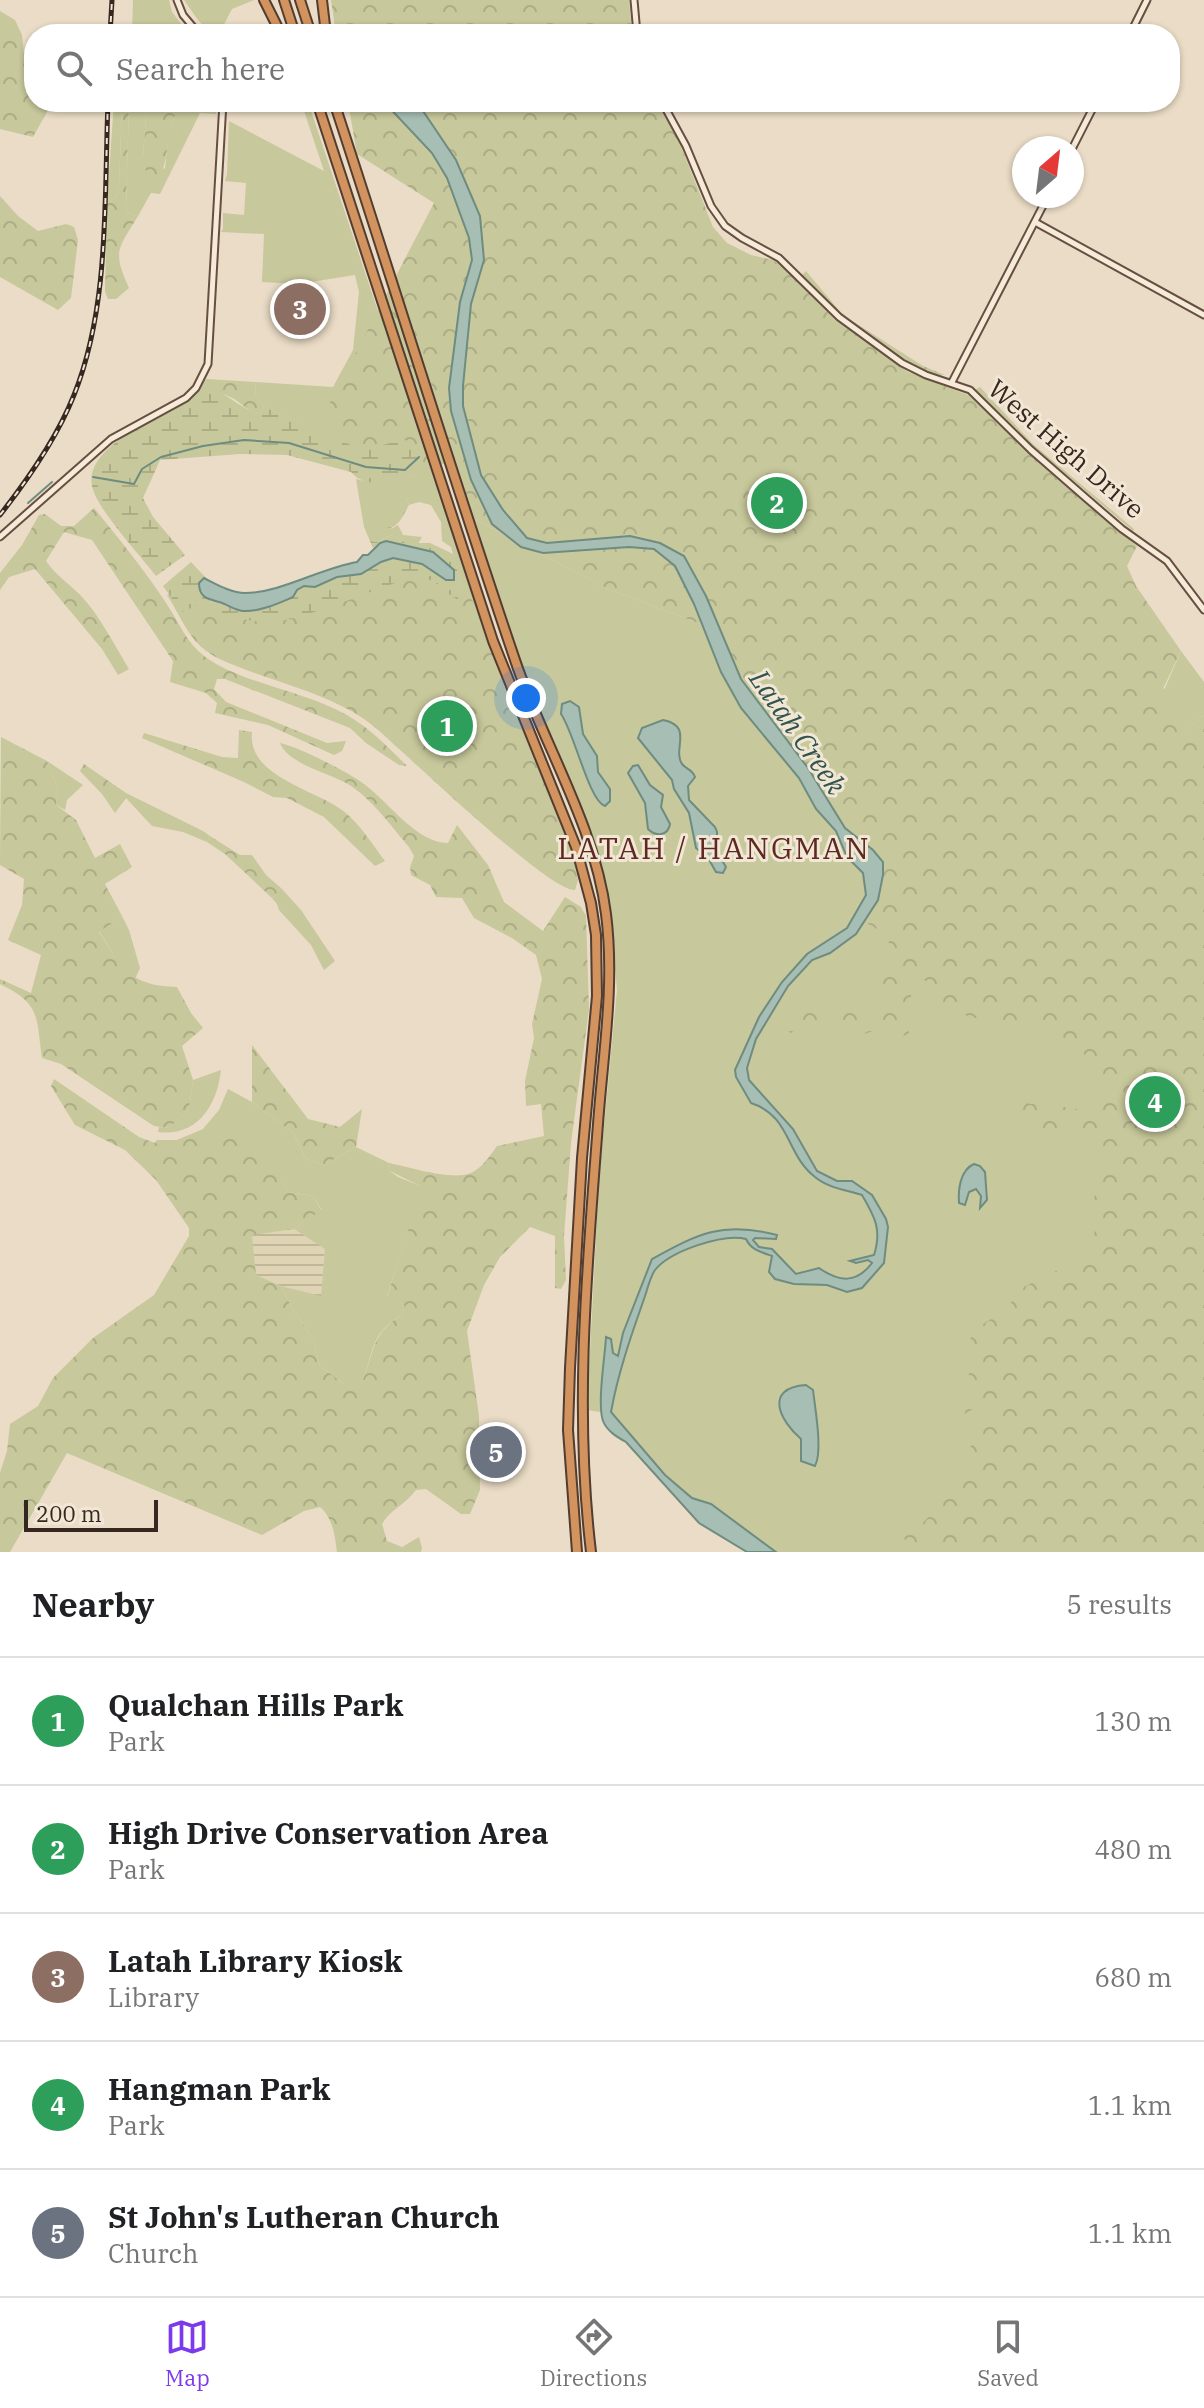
<!DOCTYPE html>
<style>
:root{--surface:#fff;--page:#f6f6f6;--text:#202124;--muted:#757577;--line:#e0e0e0;--accent:#7c3aed}
body{margin:0;font-family:"IBM Plex Serif",serif;background:var(--page);color:var(--text)}
.compass{position:absolute;left:1012px;top:136px;width:72px;height:72px;border-radius:50%;background:var(--surface);box-shadow:0 2px 6px #0004;rotate:28deg}
.scale{position:absolute;left:24px;bottom:20px;width:134px;box-sizing:border-box;padding-left:8px;border:4px solid #362820;border-top:0;font-size:22px;line-height:28px;white-space:nowrap;color:#362820;-webkit-text-stroke:6px #f2e7d5;paint-order:stroke}
.you{position:absolute;left:526px;top:698px;width:28px;height:28px;margin:-20px;border:6px solid #fff;border-radius:50%;background:#1a73e8;box-shadow:0 0 0 12px #1a73e833}
.badge{display:grid;place-items:center;width:52px;height:52px;border-radius:50%;background:var(--accent);color:#fff;font-size:26px;font-weight:700}
.pin{position:absolute;translate:-50% -50%;border:4px solid #fff;box-shadow:0 2px 8px #0006}
.list{margin:0;padding:0;list-style:none}
h2{display:flex;justify-content:space-between;align-items:center;height:104px;margin:0;padding:0 32px;font-size:34px}
h2 small{font-size:26px;font-weight:400;color:var(--muted)}
.list li{display:grid;grid-template-columns:52px 1fr auto;gap:24px;align-items:center;box-sizing:border-box;height:128px;padding:0 32px;border-top:2px solid var(--line)}
.list b{display:block;font-size:30px;white-space:nowrap}
.list p{margin:0;font-size:26px;white-space:nowrap;color:var(--muted)}
.list em{font-size:26px;font-style:normal;color:var(--muted)}
.icon{flex:none;width:44px;height:44px;fill:none;stroke:currentColor;stroke-width:2;stroke-linecap:round;stroke-linejoin:round}
.map{position:relative;flex:none;width:1204px;height:1552px;overflow:hidden}
.search{position:absolute;background:var(--surface);box-shadow:0 2px 6px #0004;left:24px;right:24px;top:24px;height:88px;display:flex;align-items:center;gap:20px;box-sizing:border-box;padding:0 28px;border-radius:32px;color:var(--muted);font-size:30px}
.sheet{height:744px;background:var(--surface)}
nav{display:flex;justify-content:space-around;align-items:center;box-sizing:border-box;height:112px;border-top:2px solid var(--line);background:var(--surface);font-size:22px;color:var(--muted)}
nav a{display:grid;justify-items:center;gap:4px}
nav .on{color:var(--accent)}
.map>svg:first-child{display:block}
.farmland{fill:url(#farmland-rules)}
.green{fill:#c7c89b}
.forest{fill:url(#forest-crowns)}
.wetland{fill:url(#wetland-marsh)}
.water{fill:#a7beb5;stroke:#6f8c81;stroke-width:2}
.lines{fill:none;stroke-linecap:round;stroke-linejoin:round}
.stream{stroke:#6f8c81;stroke-width:2}
.secondary-casing{stroke:#664f41;stroke-width:9}
.highway-casing{stroke:#523d31;stroke-width:12}
.secondary{stroke:#f6ead9;stroke-width:5}
.highway{stroke:#d2935f;stroke-width:8}
.rail-casing{stroke:#362820;stroke-width:5}
.rail{stroke:#f2e7d5;stroke-width:2;stroke-dasharray:6;stroke-linecap:butt}
.labels{text-anchor:middle;stroke-width:6;stroke-linejoin:round;paint-order:stroke}
.street-label{font-size:26px;fill:#362820;stroke:#f2e7d5}
.water-label{font-size:28px;font-style:italic;fill:#31544e;stroke:#f2e7d5}
.quarter-label{font-size:30px;letter-spacing:2px;fill:#5e2923;stroke:#f2e7d5}
</style>
<div class="map">
<svg width="1204" height="1552" viewBox="0 0 1204 1552">
<defs>
<pattern id="farmland-rules" width="6" height="5" patternUnits="userSpaceOnUse" patternTransform="scale(2)"><rect width="6" height="5" fill="#dfd4b4"/><path d="M0 2.5h6" fill="none" stroke="#c0b69a"/></pattern>
<pattern id="forest-crowns" width="20" height="18" patternUnits="userSpaceOnUse" patternTransform="scale(2)"><rect width="20" height="18" fill="#c7c89b"/><path d="M2 6a3 3 0 1 1 6 0M12 15a3 3 0 1 1 6 0" fill="none" stroke="#acac85"/></pattern>
<pattern id="wetland-marsh" width="20" height="14" patternUnits="userSpaceOnUse" patternTransform="scale(2)"><rect width="20" height="14" fill="#c7c89b"/><path d="M1 5h8M5 5V1M11 12h8M15 12V8" fill="none" stroke="#acac85"/></pattern>
</defs>
<rect width="100%" height="100%" fill="#eadcc6"/>
<!-- farmland -->
<polygon class="farmland" points="294,1229 325,1248 321,1297 281,1286 256,1275 252,1234"/>
<!-- green -->
<g class="green">
<polygon points="133,0 169,0 172,12 189,34 132,34"/>
<polygon points="184,0 254,0 232,9 219,34 211,34 198,20"/>
<polygon points="114,102 122,102 119,187 115,198 107,203"/>
<polygon points="129,102 147,102 143,157 165,169 169,129 175,117 171,110 155,102 217,102 216,114 200,113 160,194 151,193 138,216 128,213 126,207"/>
<path d="M301 102H308L477 607 461 585 451 547 442 541 441 522 431 505 419 502 409 505 407 499 391 529 398 525 403 535 422 537 418 544 406 543 391 535 377 542 370 541 364 527 356 479C377 485 393 477 415 475L264 407 256 397 255 382 333 387 353 350 359 292 355 275 298 284 262 282 264 234 221 232 223 229V213L244 215 246 183 225 181 227 174 229 121 324 171Z"/>
<polygon points="712,228 1107,1021 1116,1196 943,1552 760,1552 688,1501 607,1413 587,1410 599,1179 617,990 610,910 597,853 523,667 474,519 606,588 703,625 947,970"/>
<polygon points="1181,651 1204,682 1204,715 1160,750 1109,723 1165,688"/>
<polygon points="47,761 83,785 67,800 65,810 56,805 58,790"/>
<polygon points="126,793 203,831 210,836 207,842 183,832 152,826 126,798"/>
<polygon points="281,888 301,910 335,961 324,970 311,945 279,910 277,904 272,898"/>
<polygon points="122,916 129,930 140,968 135,979 123,970 99,931"/>
<path d="M221 1070C217 1106 197 1137 158 1132L159 1127 169 1128 189 1109 193 1080Z"/>
<path d="M228 1089 252 1102 293 1133 306 1159 323 1165 356 1147 389 1163 388 1170 398 1177 423 1187 387 1296 405 1306 402 1315C368 1334 375 1353 361 1384H344L320 1366 313 1339 292 1308 281 1286 321 1296 325 1249 294 1229 321 1209 313 1196 288 1192 274 1164 203 1129 219 1110Z"/>
</g>
<!-- forest -->
<g class="forest">
<polygon points="331,0 629,0 632,34 336,34"/>
<polygon points="0,11 15,20 22,35 25,64 34,77 34,102 52,103 33,137 0,129"/>
<path d="M122 102H129L126 207 128 213 138 216C118 249 112 251 129 288L116 299H108L105 292 107 203 115 198 119 187Z"/>
<path d="M147 102C158 102 170 107 175 116 165 137 170 160 158 180L152 181 147 177 143 157Z"/>
<path d="M348 102H656L678 139 713 227 727 243 751 255 773 260 786 269 835 320 908 372 968 395 1056 478 1137 546 1127 566 1136 586 1181 651 1161 693 1185 730 1204 715V1552H913L902 1535 908 1524 925 1521 957 1482 963 1457 989 1421 990 1406 982 1401 965 1415V1388L972 1363 968 1354 970 1339 983 1324 1006 1310 1020 1289 1068 1265 1093 1238 1098 1219 1092 1204 1098 1186 1095 1180 1098 1160 1072 1130 1055 1135 1011 1114 998 1100 1003 1096 1031 1104H1056L1067 1108 1082 1110 1089 1121 1095 1116 1102 1078 1091 1067 1080 1046 1049 1030 1037 1009H1025L1034 1025C1003 1027 972 1018 943 1008L930 982 917 978 909 1002V1033L900 1038 882 1028 858 1036C831 1020 819 1019 791 1033L784 1028 788 1020 826 1005 871 1017 884 993 882 971 890 937 860 919 873 881 703 625 606 588 474 519 456 464 369 465 309 443 434 203 357 154Z"/>
<polygon points="0,196 18,216 38,231 66,224 74,227 78,240 71,298 58,310 0,277"/>
<path d="M806 271 843 315 923 366 945 375C903 376 830 305 802 275Z"/>
<path d="M206 379 255 382 256 397 264 407 260 413C246 412 242 402 230 397 219 391 207 393 195 394Z"/>
<polygon points="980,387 1033,444 1134,529 1133,531 1018,434 975,390"/>
<path d="M403 497 407 499 409 505C401 519 395 536 378 523 378 501 384 503 403 497Z"/>
<path d="M94 508C120 540 146 572 168 606 180 624 186 642 204 656 237 681 296 690 335 709 364 722 385 744 407 766L399 765 366 743 350 728 225 679H217L214 689 226 702 327 743 346 741 342 751 334 755 268 725 215 713 217 703 206 693 170 682 173 661 92 540 64 532 46 561C56 576 71 585 83 598 101 618 115 646 129 669L118 675 102 649 35 569 9 577 0 590V573L22 545 39 515 45 514 61 526H74Z"/>
<path d="M395 568 461 585 477 607 571 847 578 880 575 890C549 892 405 753 377 729 342 699 292 687 249 671 234 665 218 660 205 650 187 636 179 613 167 595L187 586 214 609Z"/>
<path d="M239 730 252 732C247 778 319 790 346 813 361 826 373 845 385 861L375 866 324 817 287 798 273 797 244 782 142 738 144 733 222 757 238 758Z"/>
<path d="M1 737 47 761 58 790 56 805 76 820 95 858 120 844 132 867 105 884 122 916 99 932C122 968 130 986 177 987L191 1013 203 1028 182 1046 193 1080 189 1109 169 1128 154 1126 61 1064 42 1058C36 1016 41 1004 0 984V979L31 993 41 955 8 940 22 905 24 879 0 865Z"/>
<path d="M280 743C299 747 348 772 364 784 389 802 416 843 448 843L457 825 488 865 504 902 543 931 565 897 581 907 586 916 589 1009 571 1143 564 1236 566 1280 561 1289 555 1288V1236L530 1227 500 1257 484 1285 467 1331 479 1416 480 1490 470 1514H461L426 1489 416 1490C406 1504 391 1509 382 1524L387 1541 402 1547 419 1537 422 1548 421 1552H337C335 1536 333 1518 320 1507L304 1511 262 1535 67 1453 10 1552H0V1473L7 1451 10 1424 38 1406 53 1378 93 1338 154 1295 189 1236V1228L156 1180 125 1150 75 1125 51 1086 54 1079 139 1137 155 1143 157 1140H177L203 1129 246 1133 275 1164 288 1192 313 1196 321 1210 294 1229 252 1235 256 1275 281 1286 292 1308 313 1339 320 1366 344 1384H361C375 1354 370 1333 402 1315L405 1306 387 1297 422 1187 388 1170 389 1163C409 1167 453 1181 471 1173 483 1167 490 1156 497 1146L544 1136 541 1104 526 1106 525 1081 534 1038 532 1024 542 979 536 955 512 938 474 918 462 898 436 897 430 885 411 875 410 867 414 856 409 847C391 826 372 799 348 784 329 773 288 764 280 743Z"/>
<polygon points="84,764 126,793 126,798 115,813 102,794 80,771"/>
<polygon points="210,836 240,855 252,855 266,875 281,888 272,898 225,854 207,842"/>
<polygon points="252,1045 308,1119 340,1127 362,1109 356,1147 323,1165 306,1159 293,1133 252,1102"/>
</g>
<!-- wetland -->
<g class="wetland">
<path d="M218 392C233 398 244 411 260 413L264 407 353 446H379L401 440 412 441 421 465 415 475C393 477 368 492 351 472L287 455 240 454 160 460 143 498 153 517 185 555 156 576C140 555 96 508 92 486 85 449 149 422 174 409 181 405 187 399 194 395 200 391 211 393 218 392Z"/>
<path d="M391 535 406 543H430L453 554 461 585 466 592 460 600C446 596 440 581 425 579 419 578 411 580 404 580 368 592 322 612 286 620 261 626 223 617 202 603L182 612 163 586 191 562 207 579 203 578 211 602 222 603 228 607 304 586 315 587 337 577 361 574 381 562 393 558 422 564 447 580 455 577 380 543 373 548 370 541 377 542Z"/>
</g>
<!-- water -->
<g class="water">
<path d="M384 102H417L456 160 480 216 484 260 471 304 463 386V406L481 475 503 510 527 538 547 543 630 536 660 543 684 556 706 596 741 679 808 768 845 828 873 850 883 862V875L878 900 856 934 830 953 812 960 788 986 756 1039 747 1068 749 1080 793 1129 817 1171 837 1181H852L872 1195 886 1219 888 1227 884 1263 862 1288 847 1292 827 1285 794 1284 775 1279 769 1272 772 1256C761 1252 751 1250 746 1239 724 1233 670 1251 655 1270 650 1277 647 1291 644 1299 631 1336 618 1373 611 1412L665 1475 692 1498 711 1504 776 1552H747L699 1523 626 1442C617 1437 607 1431 603 1421 597 1403 605 1357 606 1337L611 1339 613 1353 618 1356 623 1333 652 1259C699 1233 723 1221 777 1235L776 1239 755 1238 753 1240 759 1247 772 1249 796 1274 819 1268C839 1282 856 1284 872 1263L868 1260 856 1263 850 1261 874 1255C882 1230 875 1217 862 1195 846 1190 828 1188 815 1177 786 1155 791 1116 751 1103L736 1077 735 1070 759 1017 782 982 807 954 847 928 866 895 863 873 847 857 836 831 816 809 799 778 741 708 721 672 694 604 675 566 654 549 629 547 543 553 521 547 492 524 471 480 451 411 449 388 460 302 472 260 469 238 447 178 432 153Z"/>
<path d="M386 541 433 552 454 570V580H446L422 564 393 558 381 562 361 574 337 577 315 587 304 586 297 590 293 597C279 603 260 612 243 611 234 610 227 604 219 602 207 599 199 597 199 583L204 578C216 584 231 593 245 593 280 593 321 568 357 562L363 555H368L380 543Z"/>
<path d="M570 701 579 707 583 734 597 756 598 772 610 789V801L605 806C589 801 574 732 561 714L562 704Z"/>
<path d="M663 720C694 726 672 749 682 764 687 770 692 769 695 777L688 786 689 800 715 827 717 832V852L726 867 723 873 716 872 708 858 696 848 689 813 674 789 672 780 638 738 642 728Z"/>
<path d="M638 765 650 785 663 795 661 807 670 824C668 836 656 837 648 829L645 803 628 773 633 766Z"/>
<path d="M974 1164 980 1166 985 1172 987 1200 980 1208 981 1196 976 1189 969 1192 965 1205 959 1203C958 1190 960 1170 974 1164Z"/>
<path d="M806 1385 813 1390C815 1408 823 1451 815 1466L801 1461V1439C780 1421 763 1388 806 1385Z"/>
</g>
<g class="lines">
<!-- stream -->
<g class="stream">
<polyline points="93,477 134,484 142,469 161,457 203,446 244,440 289,443 366,467 405,470 419,457"/>
<polyline points="28,503 52,482"/>
</g>
<!-- secondary casing -->
<g class="secondary-casing">
<g id="secondary">
<polyline points="177,0 183,15 199,34"/>
<polyline points="634,0 637,34"/>
<polyline points="1130,34 1147,0"/>
<polyline points="662,102 686,146 711,206 725,226 742,238 779,258 839,317 902,363 926,375 970,390 1031,450 1086,498 1122,529 1167,561 1204,610"/>
<polyline points="1072,149 1096,102"/>
<polyline points="1035,222 1204,315"/>
<polyline points="952,382 1048,196"/>
<polyline points="0,537 111,439 186,398 196,388 208,364 223,102"/>
</g>
</g>
<!-- highway casing -->
<g class="highway-casing">
<g id="highway">
<polyline points="264,0 281,34"/>
<polyline points="284,0 295,34"/>
<polyline points="300,0 311,34"/>
<polyline points="322,0 326,34"/>
<polyline points="317,102 493,641 576,847 591,903 596,935 597,996 582,1158 570,1368 568,1430 577,1552"/>
<path d="M334 102C395 288 452 475 515 660 543 744 595 825 606 914 615 985 603 1054 598 1124 587 1267 574 1410 591 1552"/>
</g>
</g>
<!-- secondary -->
<use href="#secondary" class="secondary"/>
<!-- highway -->
<use href="#highway" class="highway"/>
<!-- rail casing -->
<g class="rail-casing">
<g id="rail">
<polyline points="110,34 112,0"/>
<path d="M0 515C29 478 57 438 74 395 110 306 104 197 108 102"/>
</g>
</g>
<!-- rail -->
<use href="#rail" class="rail"/>
</g>
<g class="labels">
<!-- street labels -->
<g class="street-label">
<text transform="translate(1066 449) rotate(41)" y="9">West High Drive</text>
</g>
<!-- water labels -->
<g class="water-label">
<text transform="translate(798 732) rotate(55)" y="10">Latah Creek</text>
</g>
<!-- quarter labels -->
<g class="quarter-label">
<text x="714" y="859">LATAH / HANGMAN</text>
</g>
</g>
</svg>
<svg class="compass" viewBox="-18 -18 36 36"><path d="M0-13l5 13h-10z" fill="#e53935"/><path d="M0 13l5-13h-10z" fill="#757577"/></svg>
<div class="scale">200 m</div>
<div class="you"></div>
<div class="pin badge" style="left:447px;top:726px;background:#2e9e5b">1</div>
<div class="pin badge" style="left:777px;top:503px;background:#2e9e5b">2</div>
<div class="pin badge" style="left:300px;top:309px;background:#8d6e63">3</div>
<div class="pin badge" style="left:1155px;top:1102px;background:#2e9e5b">4</div>
<div class="pin badge" style="left:496px;top:1452px;background:#6b7280">5</div>
<div class="search"><svg class="icon" aria-label="search" viewBox="0 0 24 24"><circle cx="10" cy="10" r="6"/><path d="M15 15l6 6"/></svg>Search here</div>
</div>
<section class="sheet">
<h2>Nearby<small>5 results</small></h2>
<ul class="list">
<li><span class="badge" style="background:#2e9e5b">1</span><div><b>Qualchan Hills Park</b><p>Park</p></div><em>130 m</em></li>
<li><span class="badge" style="background:#2e9e5b">2</span><div><b>High Drive Conservation Area</b><p>Park</p></div><em>480 m</em></li>
<li><span class="badge" style="background:#8d6e63">3</span><div><b>Latah Library Kiosk</b><p>Library</p></div><em>680 m</em></li>
<li><span class="badge" style="background:#2e9e5b">4</span><div><b>Hangman Park</b><p>Park</p></div><em>1.1 km</em></li>
<li><span class="badge" style="background:#6b7280">5</span><div><b>St John's Lutheran Church</b><p>Church</p></div><em>1.1 km</em></li>
</ul>
</section>
<nav>
<a class="on"><svg class="icon" aria-label="map" viewBox="0 0 24 24"><path d="M3 6l6-2 6 2 6-2v14l-6 2-6-2-6 2zM9 4v14M15 6v14"/></svg>Map</a>
<a><svg class="icon" aria-label="directions" viewBox="0 0 24 24"><path d="M12 3l9 9-9 9-9-9zM9 14v-3h6M13 9l2 2-2 2"/></svg>Directions</a>
<a><svg class="icon" aria-label="saved" viewBox="0 0 24 24"><path d="M7 4h10v16l-5-4-5 4z"/></svg>Saved</a>
</nav>
